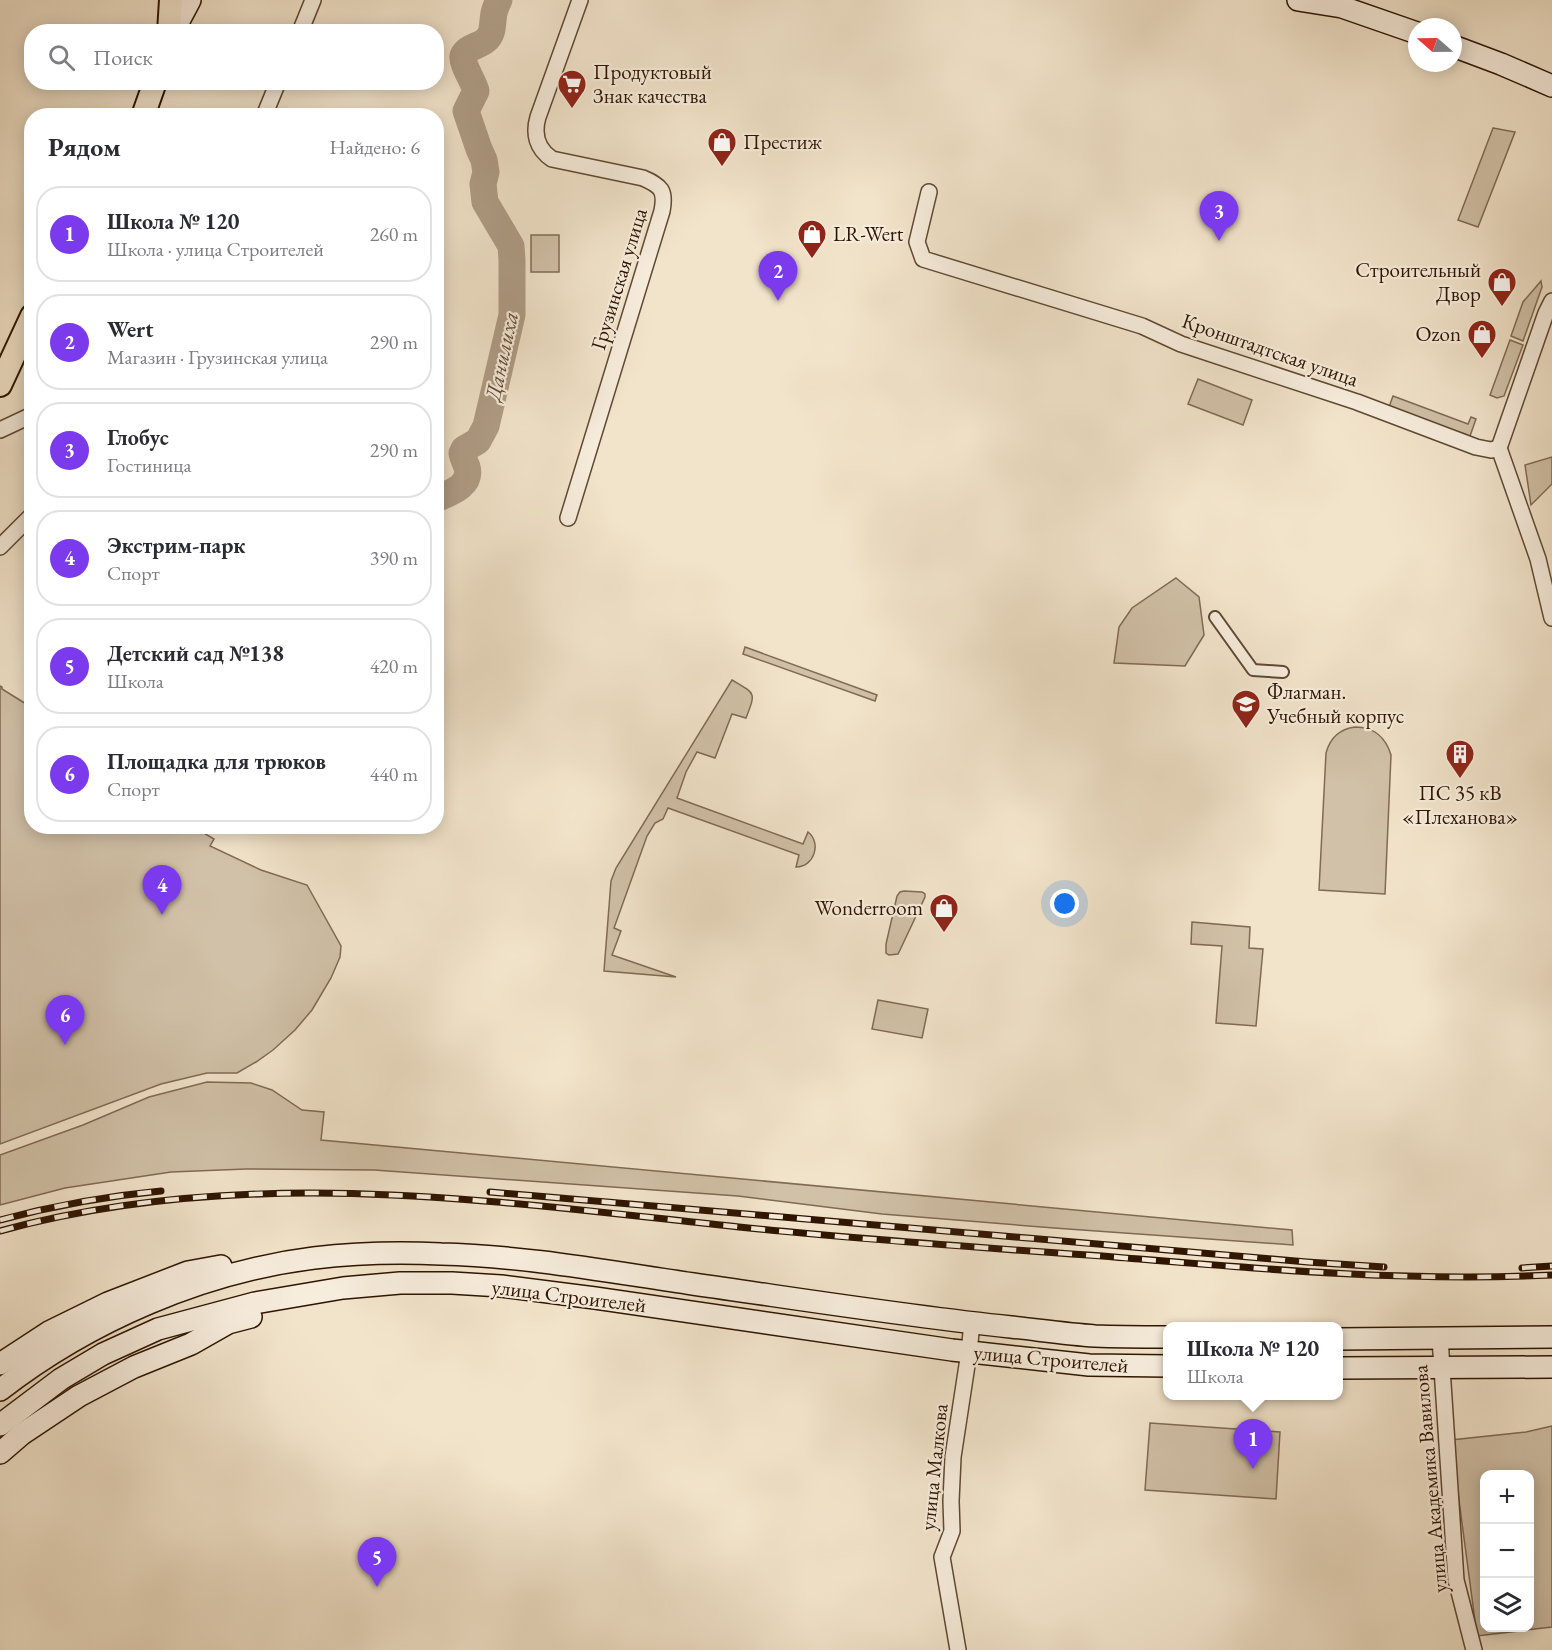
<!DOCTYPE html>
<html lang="ru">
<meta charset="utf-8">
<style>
:root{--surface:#fff;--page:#f2f2f3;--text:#2b2b33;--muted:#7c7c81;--line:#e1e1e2;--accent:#7c3aed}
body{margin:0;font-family:"EB Garamond",serif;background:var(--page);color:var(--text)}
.controls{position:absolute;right:18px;bottom:18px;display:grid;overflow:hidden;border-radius:12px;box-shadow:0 3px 15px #0003}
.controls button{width:54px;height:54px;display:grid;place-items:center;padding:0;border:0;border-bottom:2px solid var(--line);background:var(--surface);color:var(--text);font:30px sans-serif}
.compass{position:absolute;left:1408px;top:18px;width:54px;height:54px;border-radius:50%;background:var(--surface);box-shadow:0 3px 15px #0003;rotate:290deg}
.you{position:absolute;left:1065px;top:904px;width:21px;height:21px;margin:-15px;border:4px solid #fff;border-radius:50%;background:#1a73e8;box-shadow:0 0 0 9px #1a73e833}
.badge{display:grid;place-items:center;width:39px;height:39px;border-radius:50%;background:var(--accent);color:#fff;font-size:20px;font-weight:700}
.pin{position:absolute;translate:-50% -50px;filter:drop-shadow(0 2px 3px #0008)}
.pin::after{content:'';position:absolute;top:32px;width:21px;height:18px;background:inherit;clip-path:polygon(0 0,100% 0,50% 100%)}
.popup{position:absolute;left:1163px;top:1322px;width:180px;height:78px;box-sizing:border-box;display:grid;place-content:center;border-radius:12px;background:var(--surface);filter:drop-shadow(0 2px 4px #0005);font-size:20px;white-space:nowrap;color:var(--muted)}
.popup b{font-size:22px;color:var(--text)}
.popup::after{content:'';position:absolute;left:50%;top:100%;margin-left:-12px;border:12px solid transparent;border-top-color:var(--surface)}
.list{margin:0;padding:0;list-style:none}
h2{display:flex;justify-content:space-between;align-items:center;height:78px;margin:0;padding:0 24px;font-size:26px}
h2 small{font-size:20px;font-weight:400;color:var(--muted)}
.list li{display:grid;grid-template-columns:39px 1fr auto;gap:18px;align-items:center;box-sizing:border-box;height:96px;margin:0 12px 12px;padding:0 12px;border:2px solid var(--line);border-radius:24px}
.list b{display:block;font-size:22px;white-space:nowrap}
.list p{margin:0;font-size:20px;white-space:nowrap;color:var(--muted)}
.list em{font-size:20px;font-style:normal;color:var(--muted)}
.icon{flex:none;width:33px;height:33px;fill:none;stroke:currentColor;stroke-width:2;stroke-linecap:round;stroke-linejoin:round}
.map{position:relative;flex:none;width:1552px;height:1650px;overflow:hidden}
.search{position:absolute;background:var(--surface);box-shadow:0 3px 15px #0003;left:24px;top:24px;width:420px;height:66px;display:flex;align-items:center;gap:15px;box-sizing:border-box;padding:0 21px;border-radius:24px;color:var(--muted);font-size:22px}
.panel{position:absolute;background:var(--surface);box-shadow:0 3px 15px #0003;left:24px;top:108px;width:420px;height:726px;border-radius:24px}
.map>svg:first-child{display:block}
.green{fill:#d1c1a8;stroke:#806a54;stroke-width:1.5;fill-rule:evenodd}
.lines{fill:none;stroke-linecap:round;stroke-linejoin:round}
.stream{stroke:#7b6650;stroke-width:4.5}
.river{stroke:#af9d86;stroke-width:27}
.pedestrian-casing{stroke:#5f4833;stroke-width:14}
.minor-casing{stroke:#5f4833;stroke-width:18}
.secondary-casing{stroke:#2e1400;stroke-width:24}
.primary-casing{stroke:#2e1400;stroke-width:26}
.pedestrian{stroke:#f7eddd;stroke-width:10}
.minor{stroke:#f7eddd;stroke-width:15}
.secondary{stroke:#f7eddd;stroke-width:21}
.primary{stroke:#f2e4cb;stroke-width:22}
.rail-casing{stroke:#2e1400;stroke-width:7}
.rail{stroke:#f7eddd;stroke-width:4.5;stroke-dasharray:14;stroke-linecap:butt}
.labels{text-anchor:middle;stroke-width:4.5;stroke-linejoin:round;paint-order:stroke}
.poi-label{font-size:21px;fill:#2e1400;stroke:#f7eddd;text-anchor:start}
.street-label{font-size:21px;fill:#2e1400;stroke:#f7eddd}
.water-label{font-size:22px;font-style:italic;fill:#624b36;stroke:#f7eddd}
</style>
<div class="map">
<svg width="1552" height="1650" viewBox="0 0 1552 1650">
<rect width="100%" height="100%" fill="#f2e4cb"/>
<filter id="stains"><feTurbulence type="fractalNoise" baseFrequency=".00333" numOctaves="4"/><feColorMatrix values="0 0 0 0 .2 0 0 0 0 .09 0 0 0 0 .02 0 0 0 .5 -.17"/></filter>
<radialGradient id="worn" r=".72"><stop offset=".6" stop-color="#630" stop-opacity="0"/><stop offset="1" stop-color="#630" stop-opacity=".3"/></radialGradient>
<!-- green -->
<g class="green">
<polygon points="1493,128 1515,132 1478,227 1458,220"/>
<rect x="531" y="235" width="28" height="37"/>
<polygon points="1541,281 1542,287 1523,341 1511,336 1523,302"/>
<polygon points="1510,340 1523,345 1504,396 1497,398 1490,395"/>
<polygon points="1198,379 1252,400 1243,425 1188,404"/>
<polygon points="1393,396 1468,424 1471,417 1476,419 1470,436 1389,407"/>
<polygon points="1552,457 1552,484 1531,505 1525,465"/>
<polygon points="1176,578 1199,597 1204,635 1185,666 1114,663 1119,627 1132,608"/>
<polygon points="745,647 877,695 875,701 743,654"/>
<path d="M732 680C756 694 756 692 746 718L732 714 715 758 697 752 686 772 677 798 803 844 808 832C822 843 814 867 796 867L799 855 668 808 663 819 655 823 647 836 614 928 621 931 612 955 676 977 604 971 611 881 616 868Z"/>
<polygon points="0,686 2,687 2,689 31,707 32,826 198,827 197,829 214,839 210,846 261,870 307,885 341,946 340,957 331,978 312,1010 295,1030 273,1050 256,1062 237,1073 207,1073 161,1084 0,1144"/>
<path d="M1355 727C1374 727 1386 738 1391 755L1385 894 1319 890 1326 753C1330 738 1340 729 1355 727Z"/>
<polygon points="904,891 922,892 925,894 925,897 900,950 898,954 889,955 886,953 886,944 897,896 900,892"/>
<polygon points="1192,922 1250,927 1249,948 1263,949 1256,1026 1216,1023 1222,946 1191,944"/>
<polygon points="878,1000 928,1009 922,1038 872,1029"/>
<polygon points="207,1082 251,1083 272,1090 302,1110 324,1112 321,1140 1292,1230 1293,1245 1054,1228 882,1214 738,1196 374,1170 246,1169 171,1172 65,1188 0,1205 0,1155 83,1125 149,1097"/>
<polygon points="1150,1423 1280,1432 1276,1499 1145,1490"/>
<path d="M1552 1426V1627L1477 1636 1451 1440 1526 1432ZM1484 1474H1530V1628H1484Z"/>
</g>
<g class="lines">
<!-- stream -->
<polyline class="stream" points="436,726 440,728"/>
<!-- river -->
<path class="river" d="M436 499C450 493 472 486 467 467 465 462 463 458 462 453L464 449 478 441 486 426 512 315V260L511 246 485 202 483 184 486 172 484 160 479 149 466 111 476 91C474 83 461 62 463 56 466 47 480 46 486 40 494 34 492 22 494 13 495 9 497 4 499 0"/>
<!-- pedestrian casing -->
<g class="pedestrian-casing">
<polyline id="pedestrian" points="1215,617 1253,670 1283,672"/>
</g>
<!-- minor casing -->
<g class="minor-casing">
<g id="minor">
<polyline points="300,32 313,0"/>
<polyline points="264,116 278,82"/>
<polyline points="929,192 917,242 923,259 1142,326 1181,344 1357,402 1476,447 1491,450 1499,448"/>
<polyline points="0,430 32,415"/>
<polyline points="1499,448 1538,559 1552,618"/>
<polyline points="1499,448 1546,313 1552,301"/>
<path d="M568 518 662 211C666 190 661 186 643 178L552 159C537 149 533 134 538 117L580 0"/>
<polyline points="0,547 32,515"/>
<polyline points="1440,1338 1456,1580 1474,1650"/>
<polyline points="958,1650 942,1557 952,1531 951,1501 953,1457 969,1352 972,1323"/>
</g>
</g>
<!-- secondary casing -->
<g class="secondary-casing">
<g id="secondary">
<polyline points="1298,0 1342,7 1417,33"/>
<polyline points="173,32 190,0"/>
<polyline points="1453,46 1501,64 1552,86"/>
<polyline points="1338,1339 1552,1337"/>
<polyline points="0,1364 49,1332 108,1303 188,1272 221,1266"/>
<polyline points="1338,1368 1552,1367"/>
<path d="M0 1390C89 1321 202 1272 314 1258 356 1253 399 1252 441 1254 526 1256 610 1272 693 1284 799 1299 905 1316 1011 1327 1039 1330 1067 1334 1095 1336 1119 1337 1143 1337 1168 1337"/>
<polyline points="0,1425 61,1379 103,1354 158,1329 255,1303 343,1288 400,1283 452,1283 501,1286 595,1298 952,1350 1089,1365 1168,1366"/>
<polyline points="0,1453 22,1434 79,1396 134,1367 191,1344 228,1323 251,1317"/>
</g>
</g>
<!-- primary casing -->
<g class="primary-casing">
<g id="primary">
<polyline points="169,32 171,0"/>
<polyline points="143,116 155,82"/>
<polyline points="0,385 32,316"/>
</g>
</g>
<!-- pedestrian -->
<use href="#pedestrian" class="pedestrian"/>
<!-- minor -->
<use href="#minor" class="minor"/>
<!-- secondary -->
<use href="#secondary" class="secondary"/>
<!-- primary -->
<use href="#primary" class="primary"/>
<!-- rail casing -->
<g class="rail-casing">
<g id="rail">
<polyline points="490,1192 1307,1262 1384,1267"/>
<path d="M0 1220C52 1206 107 1196 161 1191"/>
<path d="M0 1231C245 1164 492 1201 739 1227 864 1240 989 1248 1114 1257 1261 1269 1405 1282 1552 1275"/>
<polyline points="1522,1268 1552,1266"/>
</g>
</g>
<!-- rail -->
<use href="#rail" class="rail"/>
</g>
<!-- icons -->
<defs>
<g id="supermarket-pin" transform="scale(1.5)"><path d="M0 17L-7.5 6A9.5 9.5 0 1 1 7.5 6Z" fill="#8f2418" stroke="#f7eddd"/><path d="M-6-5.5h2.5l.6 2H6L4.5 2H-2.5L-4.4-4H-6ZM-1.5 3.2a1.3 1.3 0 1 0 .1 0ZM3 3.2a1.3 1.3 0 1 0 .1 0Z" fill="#fff"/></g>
<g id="shop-pin" transform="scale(1.5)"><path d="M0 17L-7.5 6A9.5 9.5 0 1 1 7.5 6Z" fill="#8f2418" stroke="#f7eddd"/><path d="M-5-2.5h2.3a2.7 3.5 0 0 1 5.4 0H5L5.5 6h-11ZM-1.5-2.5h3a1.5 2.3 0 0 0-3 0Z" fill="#fff"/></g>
<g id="school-pin" transform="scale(1.5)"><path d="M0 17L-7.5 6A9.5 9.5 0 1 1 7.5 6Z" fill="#8f2418" stroke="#f7eddd"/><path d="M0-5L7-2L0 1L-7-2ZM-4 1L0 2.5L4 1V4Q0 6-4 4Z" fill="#fff"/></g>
<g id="building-pin" transform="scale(1.5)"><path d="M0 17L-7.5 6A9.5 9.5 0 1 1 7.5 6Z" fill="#8f2418" stroke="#f7eddd"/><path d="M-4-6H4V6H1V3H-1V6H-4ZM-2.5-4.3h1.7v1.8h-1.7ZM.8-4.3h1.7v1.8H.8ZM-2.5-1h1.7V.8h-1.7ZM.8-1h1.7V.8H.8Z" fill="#fff"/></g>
</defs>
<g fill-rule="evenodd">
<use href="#supermarket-pin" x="572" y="84"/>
<use href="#shop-pin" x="722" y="142"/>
<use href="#shop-pin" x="812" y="234"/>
<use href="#shop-pin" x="1502" y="282"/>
<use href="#shop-pin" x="1482" y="334"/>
<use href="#school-pin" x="1246" y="704"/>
<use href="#building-pin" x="1460" y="754"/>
<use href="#shop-pin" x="944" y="908"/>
</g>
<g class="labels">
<!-- poi labels -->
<g class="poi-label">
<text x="593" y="79">Продуктовый<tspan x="593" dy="24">Знак качества</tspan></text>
<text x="743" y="149">Престиж</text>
<text x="833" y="241">LR-Wert</text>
<text x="1481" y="277" text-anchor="end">Строительный<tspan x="1481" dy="24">Двор</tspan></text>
<text x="1461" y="341" text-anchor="end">Ozon</text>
<text x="1267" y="699">Флагман.<tspan x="1267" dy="24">Учебный корпус</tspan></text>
<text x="1460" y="800" text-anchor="middle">ПС 35 кВ<tspan x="1460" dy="24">«Плеханова»</tspan></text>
<text x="923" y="915" text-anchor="end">Wonderroom</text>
</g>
<!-- street labels -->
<g class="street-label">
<text transform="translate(619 279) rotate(-73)" y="7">Грузинская улица</text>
<text transform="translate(1270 350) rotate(19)" y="7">Кронштадтская улица</text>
<text transform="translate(569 1296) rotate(7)" y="7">улица Строителей</text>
<text transform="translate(1051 1359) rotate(5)" y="7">улица Строителей</text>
<text transform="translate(934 1467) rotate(-84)" y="7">улица Малкова</text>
<text transform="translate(1430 1479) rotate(-95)" y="7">улица Академика Вавилова</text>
</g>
<!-- water labels -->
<g class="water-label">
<text transform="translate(501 356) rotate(-78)" y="8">Данилиха</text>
</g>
</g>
<rect width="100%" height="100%" filter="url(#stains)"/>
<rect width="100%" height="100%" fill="url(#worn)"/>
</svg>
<div class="controls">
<button>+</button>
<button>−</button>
<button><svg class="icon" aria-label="layers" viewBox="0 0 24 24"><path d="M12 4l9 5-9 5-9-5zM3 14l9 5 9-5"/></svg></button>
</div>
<svg class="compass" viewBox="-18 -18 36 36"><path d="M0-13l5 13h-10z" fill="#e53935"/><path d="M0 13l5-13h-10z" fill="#7c7c81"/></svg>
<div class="you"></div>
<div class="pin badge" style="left:1253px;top:1469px">1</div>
<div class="popup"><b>Школа № 120</b>Школа</div>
<div class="pin badge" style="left:778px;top:301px">2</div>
<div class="pin badge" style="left:1219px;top:241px">3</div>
<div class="pin badge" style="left:162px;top:915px">4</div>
<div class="pin badge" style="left:377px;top:1587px">5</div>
<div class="pin badge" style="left:65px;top:1045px">6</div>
<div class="search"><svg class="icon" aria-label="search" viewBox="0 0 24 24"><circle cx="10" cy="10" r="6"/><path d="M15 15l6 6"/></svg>Поиск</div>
<section class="panel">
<h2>Рядом<small>Найдено: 6</small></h2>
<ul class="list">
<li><span class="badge">1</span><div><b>Школа № 120</b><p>Школа · улица Строителей</p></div><em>260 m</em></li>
<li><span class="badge">2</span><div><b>Wert</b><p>Магазин · Грузинская улица</p></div><em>290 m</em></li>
<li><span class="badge">3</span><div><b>Глобус</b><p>Гостиница</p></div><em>290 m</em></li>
<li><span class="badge">4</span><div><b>Экстрим-парк</b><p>Спорт</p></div><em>390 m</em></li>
<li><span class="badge">5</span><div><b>Детский сад №138</b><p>Школа</p></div><em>420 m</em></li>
<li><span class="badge">6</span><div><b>Площадка для трюков</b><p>Спорт</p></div><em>440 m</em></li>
</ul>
</section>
</div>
